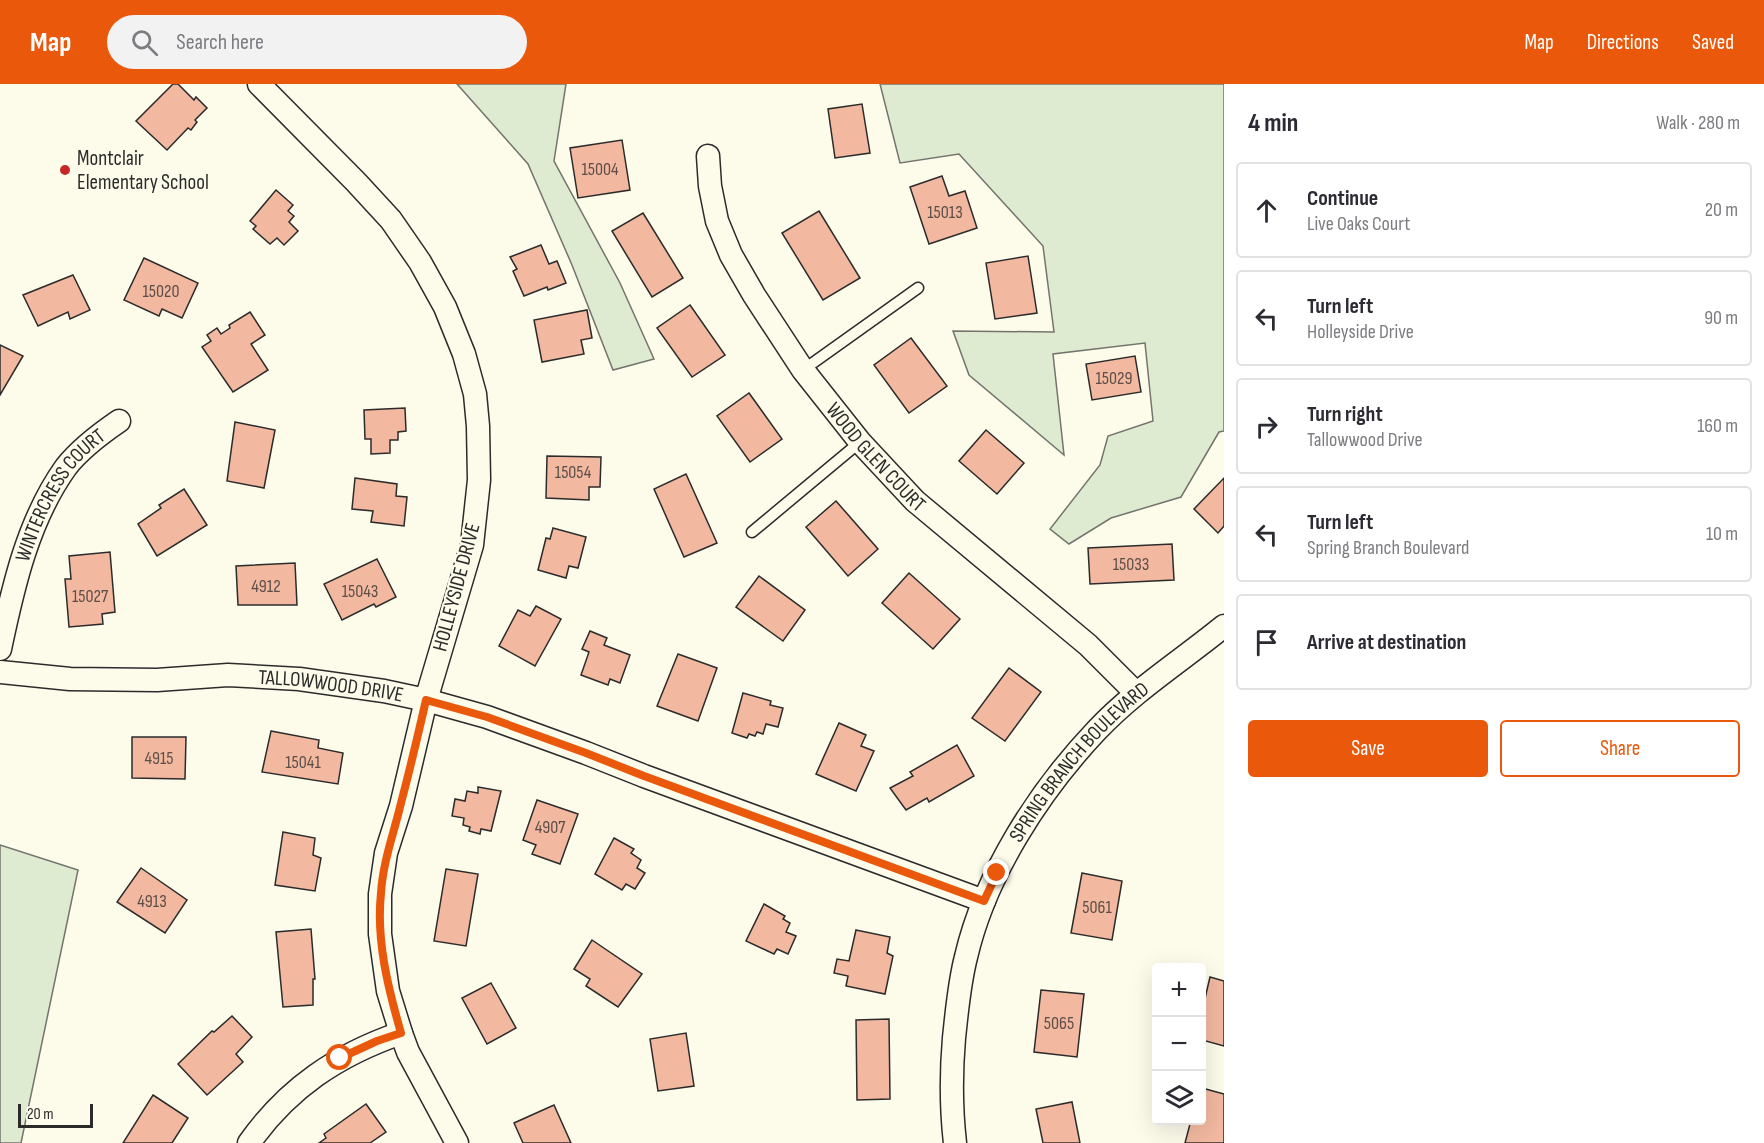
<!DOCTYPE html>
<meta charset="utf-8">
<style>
:root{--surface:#fff;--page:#f2f2f3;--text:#2b2b33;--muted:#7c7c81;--line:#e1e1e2;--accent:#ea580c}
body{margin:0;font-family:"Sofia Sans Condensed",sans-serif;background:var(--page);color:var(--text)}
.controls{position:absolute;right:18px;bottom:18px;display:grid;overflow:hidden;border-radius:6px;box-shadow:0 6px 24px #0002}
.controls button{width:54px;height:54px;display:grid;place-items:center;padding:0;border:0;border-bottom:2px solid var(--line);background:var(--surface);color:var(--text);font:30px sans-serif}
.scale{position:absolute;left:18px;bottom:15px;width:75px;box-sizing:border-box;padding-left:6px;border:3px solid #2b2b2b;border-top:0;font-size:16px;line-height:21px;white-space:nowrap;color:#2b2b2b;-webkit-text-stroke:4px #fdfbea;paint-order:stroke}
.stop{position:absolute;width:18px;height:18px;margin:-14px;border:4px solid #ea580c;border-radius:50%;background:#fff}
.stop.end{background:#ea580c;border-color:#fff;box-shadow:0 2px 6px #0008}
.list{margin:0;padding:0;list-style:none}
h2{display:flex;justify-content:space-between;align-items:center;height:78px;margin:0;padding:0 24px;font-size:26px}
h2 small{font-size:20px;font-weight:400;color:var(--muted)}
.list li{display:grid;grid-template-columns:39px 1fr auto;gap:18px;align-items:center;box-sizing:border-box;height:96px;margin:0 12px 12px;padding:0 12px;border:2px solid var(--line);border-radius:6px}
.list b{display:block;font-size:22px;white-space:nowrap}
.list p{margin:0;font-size:20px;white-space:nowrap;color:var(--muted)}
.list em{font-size:20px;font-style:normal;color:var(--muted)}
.actions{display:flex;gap:12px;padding:18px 24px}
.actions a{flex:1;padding:14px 0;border:2px solid var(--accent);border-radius:6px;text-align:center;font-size:21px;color:var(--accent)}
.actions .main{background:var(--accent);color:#fff}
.icon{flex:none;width:33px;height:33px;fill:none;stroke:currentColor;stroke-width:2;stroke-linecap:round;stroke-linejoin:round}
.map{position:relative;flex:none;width:1224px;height:1059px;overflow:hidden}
header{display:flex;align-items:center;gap:36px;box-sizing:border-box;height:84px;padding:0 30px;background:var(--accent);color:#fff}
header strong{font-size:28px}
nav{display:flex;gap:33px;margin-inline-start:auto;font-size:21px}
.search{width:420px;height:54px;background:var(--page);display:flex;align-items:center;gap:15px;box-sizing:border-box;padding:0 21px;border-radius:33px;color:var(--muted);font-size:22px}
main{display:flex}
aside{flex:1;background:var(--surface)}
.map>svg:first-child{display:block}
.green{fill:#deebd1;stroke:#74746e;stroke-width:1.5}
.building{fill:#f2b8a0;stroke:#2b2b2b;stroke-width:1.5}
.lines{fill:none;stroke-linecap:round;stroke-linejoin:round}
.lane-casing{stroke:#2b2b2b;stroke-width:13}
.street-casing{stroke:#2b2b2b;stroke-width:25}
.lane{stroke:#fdfbea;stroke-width:10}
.street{stroke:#fdfbea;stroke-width:22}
.route{stroke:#ea580c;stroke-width:8}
.poi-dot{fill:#c62828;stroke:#fdfbea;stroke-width:2}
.labels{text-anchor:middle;stroke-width:4.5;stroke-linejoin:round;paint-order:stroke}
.number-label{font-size:18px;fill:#5d4e48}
.poi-label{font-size:21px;fill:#2b2b2b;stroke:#fdfbea;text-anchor:start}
.street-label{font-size:21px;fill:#2b2b2b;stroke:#fdfbea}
</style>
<header>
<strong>Map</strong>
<div class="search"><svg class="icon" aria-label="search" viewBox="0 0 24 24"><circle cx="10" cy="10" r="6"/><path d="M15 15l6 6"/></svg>Search here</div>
<nav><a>Map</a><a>Directions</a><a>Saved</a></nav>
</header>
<main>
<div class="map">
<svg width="1224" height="1059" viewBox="0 0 1224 1059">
<rect width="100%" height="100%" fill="#fdfbea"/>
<!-- green -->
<g class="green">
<polygon points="457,0 566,0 554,77 620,199 654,275 613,286 572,181 528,80"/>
<polygon points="880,0 1224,0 1224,347 1219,348 1181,413 1111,434 1069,460 1050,445 1100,381 1108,352 1153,337 1145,259 1053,270 1064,371 969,291 953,247 1054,248 1043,162 959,70 900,79"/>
<polygon points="0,761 78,786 21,1059 0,1059"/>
</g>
<!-- building -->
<g class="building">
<polygon points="173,0 178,0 194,16 196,13 207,24 195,36 197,38 191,46 188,44 167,66 136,37"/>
<polygon points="862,20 870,69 835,74 828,25"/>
<polygon points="622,56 630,106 578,114 570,64"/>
<polygon points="942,92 949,112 965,107 977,144 929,160 910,103"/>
<polygon points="276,106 293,121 288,127 294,132 289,138 298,147 284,161 277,154 270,160 253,145 256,142 250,137"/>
<polygon points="819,127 860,194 823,216 782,149"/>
<polygon points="643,129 683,194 652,213 612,147"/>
<polygon points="541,161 549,180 557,177 566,199 548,206 547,203 524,212 513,187 517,185 510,173"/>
<polygon points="1028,172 1037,229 995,235 986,179"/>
<polygon points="144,174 198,199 182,234 162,225 159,232 124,216"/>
<polygon points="73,191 90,226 70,235 68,228 38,242 23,211"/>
<polygon points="690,221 725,271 692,293 657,244"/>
<polygon points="587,226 592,254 581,256 584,270 542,278 534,236"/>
<polygon points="250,228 265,251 251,260 268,286 233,308 202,263 211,257 207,251 217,244 221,250 230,244 229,241"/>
<polygon points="911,254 947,302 909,329 874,281"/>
<polygon points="0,261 23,272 0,311"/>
<polygon points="1135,272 1141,308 1092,316 1086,280"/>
<polygon points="749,309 782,355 750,378 717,332"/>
<polygon points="405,324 406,347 398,348 398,356 390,356 390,369 371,370 371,355 365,355 364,326"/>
<polygon points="235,338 275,346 264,404 227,397"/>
<polygon points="986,346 1024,379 997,410 959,377"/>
<polygon points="547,372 601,373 600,403 589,403 589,416 546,414"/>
<polygon points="686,390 717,459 684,473 654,405"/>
<polygon points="355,394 397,400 396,412 407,413 404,442 371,438 373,427 352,425"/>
<polygon points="1224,394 1224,442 1218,449 1194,425"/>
<polygon points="184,405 207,441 157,472 138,440 161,424 159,421"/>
<polygon points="836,417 878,465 848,492 806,443"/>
<polygon points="553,444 586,453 578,484 569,482 566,494 538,486 546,454 550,455"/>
<polygon points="1172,460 1174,496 1090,500 1088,464"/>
<polygon points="110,468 115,528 102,530 103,540 69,543 65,495 71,495 69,472"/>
<polygon points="377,475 396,513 376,523 374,520 342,536 324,500"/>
<polygon points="295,479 297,521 238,521 236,482"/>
<polygon points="909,489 960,535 933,565 882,519"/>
<polygon points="759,492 805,526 783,557 736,523"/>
<polygon points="536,522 561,535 535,582 499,562 518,526 530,532"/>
<polygon points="590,547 607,554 604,561 630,571 620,599 610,595 608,601 581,591 589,568 582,565"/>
<polygon points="678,570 717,584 698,637 657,622"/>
<polygon points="1009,584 1041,608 1005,657 972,634"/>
<polygon points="743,609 771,617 770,621 783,624 778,643 766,640 763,650 757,648 755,652 749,650 747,654 732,649"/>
<polygon points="839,639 866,651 861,662 874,667 856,707 816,690"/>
<polygon points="271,647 319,656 318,664 343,669 338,700 262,688"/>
<polygon points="132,653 186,653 185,695 132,694"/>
<polygon points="957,661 974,692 929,718 927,714 906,726 890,704 913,692 910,688"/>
<polygon points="478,703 501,707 491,747 481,745 480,750 469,747 470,743 463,741 464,734 452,732 455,715 465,717 467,707 478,709"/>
<polygon points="537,716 578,730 560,780 532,770 536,761 523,756"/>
<polygon points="283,748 315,754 313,771 321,774 315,807 275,801"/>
<polygon points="614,754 634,765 631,769 641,776 637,784 645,789 635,805 626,800 622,806 595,790"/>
<polygon points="141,784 187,816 165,849 117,818"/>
<polygon points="446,785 478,790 466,862 434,857"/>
<polygon points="1082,789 1122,797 1112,856 1071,849"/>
<polygon points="764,820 785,832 783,835 790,839 786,848 796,852 788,870 777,865 774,870 746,857"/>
<polygon points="311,845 315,895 313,895 313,921 283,923 276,848"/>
<polygon points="856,846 890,853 887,869 893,872 885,910 846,902 848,892 834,889 837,875 849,877"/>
<polygon points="592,856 642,890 618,923 586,902 590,895 574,885"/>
<polygon points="1210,893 1224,897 1224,962 1202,956 1202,927"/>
<polygon points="491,899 516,944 487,960 462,914"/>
<polygon points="1041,906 1084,910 1077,973 1034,968"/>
<polygon points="232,932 252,953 236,970 243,978 207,1011 178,980 212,947 214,948"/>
<polygon points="889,935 890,1015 857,1016 856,936"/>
<polygon points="686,949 694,1002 658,1007 650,955"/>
<polygon points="1202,1004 1224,1010 1224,1059 1185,1059 1191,1036 1202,1036"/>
<polygon points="153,1011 188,1034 172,1059 123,1059"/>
<polygon points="1072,1018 1080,1059 1043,1059 1036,1025"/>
<polygon points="366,1020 386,1048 370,1059 319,1059 326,1054 324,1050"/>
<polygon points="554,1021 571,1059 523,1059 514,1039"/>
</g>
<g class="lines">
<!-- lane casing -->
<g class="lane-casing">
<g id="lane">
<polyline points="803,286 918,204"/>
<polyline points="752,448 860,358"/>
</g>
</g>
<!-- street casing -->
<g class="street-casing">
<g id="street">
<polyline points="259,0 356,98 391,136 420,178 445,223 464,270 475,310 478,342 479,396 472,461 426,616 401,722 386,769 380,810 380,850 388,907 401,949 408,968 457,1059"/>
<path id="s1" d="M708 72 710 102 717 137 731 171 754 211 803 286 860 358 915 417 1088 561 1136 609"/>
<path id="s2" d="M0 565C13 503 28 436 66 383 80 365 100 350 119 337"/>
<path id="s3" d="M0 588 70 595 157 596 228 591 299 595 384 607 426 616 487 633 586 669 644 692 984 817"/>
<path d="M249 1059C288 1004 337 971 401 949"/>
<path id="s4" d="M955 1059C951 1024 951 989 954 954 957 927 959 900 966 873 985 791 1039 707 1097 646 1135 606 1181 577 1224 542"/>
</g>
</g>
<!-- lane -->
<use href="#lane" class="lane"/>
<!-- street -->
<use href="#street" class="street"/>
</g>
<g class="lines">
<!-- route -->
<path class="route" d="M340 974 377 957 401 949C388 904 376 856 381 809 383 777 394 749 401 719 410 685 418 651 426 616L487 633 586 669 644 692 984 817 997 789"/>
</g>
<!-- markers -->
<circle class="poi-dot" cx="65" cy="86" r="6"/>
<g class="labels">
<!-- number labels -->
<g class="number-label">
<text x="600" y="91">15004</text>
<text x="945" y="134">15013</text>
<text x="161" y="213">15020</text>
<text x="1114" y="300">15029</text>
<text x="573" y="394">15054</text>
<text x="1131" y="486">15033</text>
<text x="266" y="508">4912</text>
<text x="360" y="513">15043</text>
<text x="90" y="518">15027</text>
<text x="159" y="680">4915</text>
<text x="303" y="684">15041</text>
<text x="550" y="749">4907</text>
<text x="152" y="823">4913</text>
<text x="1097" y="829">5061</text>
<text x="1059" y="945">5065</text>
</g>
<!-- poi labels -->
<g class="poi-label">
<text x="77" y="81">Montclair<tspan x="77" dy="24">Elementary School</tspan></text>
</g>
<!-- street labels -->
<g class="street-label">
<text dy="7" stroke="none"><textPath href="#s1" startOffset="352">WOOD GLEN COURT</textPath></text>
<text dy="7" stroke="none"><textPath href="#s2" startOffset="168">WINTERCRESS COURT</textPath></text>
<text transform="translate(456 503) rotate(-75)" y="7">HOLLEYSIDE DRIVE</text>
<text dy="7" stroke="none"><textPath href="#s3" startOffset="332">TALLOWWOOD DRIVE</textPath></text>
<text dy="7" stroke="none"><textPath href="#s4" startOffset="416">SPRING BRANCH BOULEVARD</textPath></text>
</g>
</g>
</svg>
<div class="controls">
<button>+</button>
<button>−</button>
<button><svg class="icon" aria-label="layers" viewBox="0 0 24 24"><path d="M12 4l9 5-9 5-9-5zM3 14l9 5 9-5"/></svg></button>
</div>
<div class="scale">20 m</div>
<div class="stop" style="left:340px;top:974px"></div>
<div class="stop end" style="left:997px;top:789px"></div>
</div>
<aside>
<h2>4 min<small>Walk · 280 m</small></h2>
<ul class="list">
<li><svg class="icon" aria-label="ahead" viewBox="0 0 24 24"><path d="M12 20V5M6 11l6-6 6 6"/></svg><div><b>Continue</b><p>Live Oaks Court</p></div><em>20 m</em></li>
<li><svg class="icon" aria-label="left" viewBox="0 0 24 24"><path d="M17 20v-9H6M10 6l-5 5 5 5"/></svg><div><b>Turn left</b><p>Holleyside Drive</p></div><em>90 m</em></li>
<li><svg class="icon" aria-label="right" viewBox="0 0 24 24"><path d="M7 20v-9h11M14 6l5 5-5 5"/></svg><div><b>Turn right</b><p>Tallowwood Drive</p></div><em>160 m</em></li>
<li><svg class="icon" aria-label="left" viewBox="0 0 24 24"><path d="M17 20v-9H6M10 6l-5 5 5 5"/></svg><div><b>Turn left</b><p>Spring Branch Boulevard</p></div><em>10 m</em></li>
<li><svg class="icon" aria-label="arrive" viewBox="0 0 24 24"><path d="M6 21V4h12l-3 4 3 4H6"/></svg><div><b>Arrive at destination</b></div></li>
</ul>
<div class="actions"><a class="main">Save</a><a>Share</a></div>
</aside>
</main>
